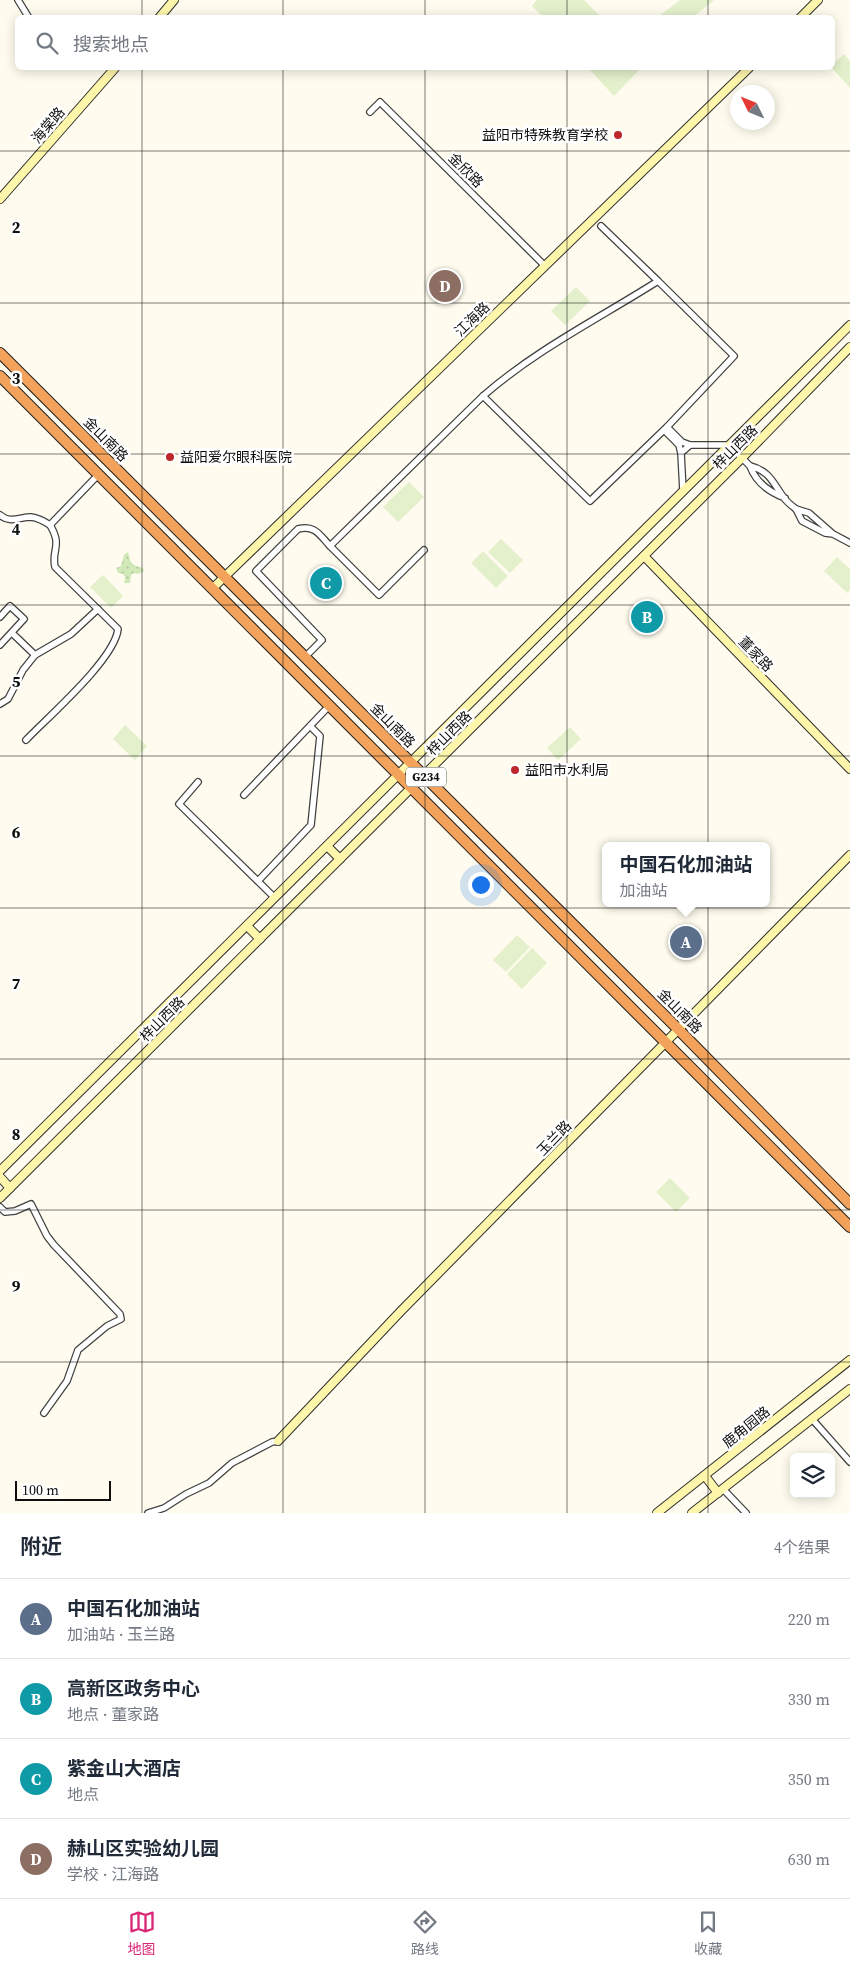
<!DOCTYPE html>
<html lang="zh">
<meta charset="utf-8">
<style>
:root{--surface:#fff;--page:#f2f2f3;--text:#1f2937;--muted:#747a83;--line:#e0e1e3;--accent:#db2777}
body{margin:0;font-family:"Source Serif 4","Noto Sans SC",serif;background:var(--page);color:var(--text)}
.controls{position:absolute;right:15px;bottom:15px;display:grid;overflow:hidden;border-radius:8px;box-shadow:0 2px 12px #0003}
.controls button{width:45px;height:45px;display:grid;place-items:center;padding:0;border:0;border-bottom:1px solid var(--line);background:var(--surface);color:var(--text);font:25px sans-serif}
.compass{position:absolute;left:730px;top:85px;width:45px;height:45px;border-radius:50%;background:var(--surface);box-shadow:0 2px 12px #0003;rotate:313deg}
.scale{position:absolute;left:15px;bottom:12px;width:96px;box-sizing:border-box;padding-left:5px;border:2px solid #0e0e0e;border-top:0;font-size:14px;line-height:18px;white-space:nowrap;color:#0e0e0e;-webkit-text-stroke:4px #fff;paint-order:stroke}
.you{position:absolute;left:480px;top:884px;width:18px;height:18px;margin:-12px;border:4px solid #fff;border-radius:50%;background:#1a73e8;box-shadow:0 0 0 8px #1a73e833}
.badge{display:grid;place-items:center;width:32px;height:32px;border-radius:50%;background:var(--accent);color:#fff;font-size:16px;font-weight:700}
.pin{position:absolute;translate:-50% -50%;border:2px solid #fff;box-shadow:0 1px 5px #0006}
.popup{position:absolute;left:602px;top:842px;width:168px;height:65px;box-sizing:border-box;display:grid;place-content:center;border-radius:8px;background:var(--surface);filter:drop-shadow(0 1px 4px #0005);font-size:16px;white-space:nowrap;color:var(--muted)}
.popup b{font-size:19px;color:var(--text)}
.popup::after{content:'';position:absolute;left:50%;top:100%;margin-left:-10px;border:10px solid transparent;border-top-color:var(--surface)}
.list{margin:0;padding:0;list-style:none}
h2{display:flex;justify-content:space-between;align-items:center;height:65px;margin:0;padding:0 20px;font-size:21px}
h2 small{font-size:16px;font-weight:400;color:var(--muted)}
.list li{display:grid;grid-template-columns:32px 1fr auto;gap:15px;align-items:center;box-sizing:border-box;height:80px;padding:0 20px;border-top:1px solid var(--line)}
.list b{display:block;font-size:19px;white-space:nowrap}
.list p{margin:0;font-size:16px;white-space:nowrap;color:var(--muted)}
.list em{font-size:16px;font-style:normal;color:var(--muted)}
.icon{flex:none;width:28px;height:28px;fill:none;stroke:currentColor;stroke-width:2;stroke-linecap:round;stroke-linejoin:round}
.map{position:relative;flex:none;width:850px;height:1513px;overflow:hidden}
.search{position:absolute;background:var(--surface);box-shadow:0 2px 12px #0003;left:15px;right:15px;top:15px;height:55px;display:flex;align-items:center;gap:12px;box-sizing:border-box;padding:0 18px;border-radius:8px;color:var(--muted);font-size:19px}
.sheet{height:385px;background:var(--surface)}
nav{display:flex;justify-content:space-around;align-items:center;box-sizing:border-box;height:70px;border-top:1px solid var(--line);background:var(--surface);font-size:14px;color:var(--muted)}
nav a{display:grid;justify-items:center;gap:2px}
nav .on{color:var(--accent)}
.map>svg:first-child{display:block}
.park{fill:url(#park-dots)}
.pitch{fill:#e3f0cb}
.lines{fill:none;stroke-linecap:round;stroke-linejoin:round}
.street-casing{stroke:#414141;stroke-width:8}
.secondary-casing{stroke:#303030;stroke-width:10}
.highway-casing{stroke:#1f1f1f;stroke-width:12}
.street{stroke:#fff;stroke-width:5.5}
.secondary{stroke:#fef6ab;stroke-width:8}
.highway{stroke:#f2a25a;stroke-width:10}
.grid{fill:none;stroke:#0e0e0e;stroke-width:1;stroke-opacity:0.55}
.poi-dot{fill:#bd272c;stroke:#fff;stroke-width:2}
.labels{text-anchor:middle;stroke-width:5;stroke-linejoin:round;paint-order:stroke}
.shield{fill:#fff;stroke:#565656;stroke-width:1}
.shield-label{font-size:12px;font-weight:bold;fill:#0e0e0e}
.street-label{font-size:14px;fill:#0e0e0e;stroke:#fff}
.poi-label{font-size:14px;fill:#0e0e0e;stroke:#fff;text-anchor:start}
.grid-label{font-size:16px;text-anchor:middle;font-weight:bold;fill:#0e0e0e;stroke:#fff;stroke-width:5;stroke-linejoin:round;paint-order:stroke}
</style>
<div class="map">
<svg width="850" height="1513" viewBox="0 0 850 1513">
<defs>
<pattern id="park-dots" width="8" height="8" patternUnits="userSpaceOnUse" patternTransform="scale(1.25)"><rect width="8" height="8" fill="#d1e9b9"/><path d="M2 2h.1M6 6h.1" fill="none" stroke="#b2c79e" stroke-width="1.8" stroke-linecap="round"/></pattern>
</defs>
<rect width="100%" height="100%" fill="#fffcef"/>
<!-- park -->
<path class="park" d="M128 552C131 565 131 564 143 568L144 571 138 574 134 573 131 575 130 583H124L125 577 123 574 118 573 116 568 121 566 124 555Z"/>
<!-- pitch -->
<g class="pitch">
<polygon points="537,0 584,0 601,17 543,17 532,6"/>
<polygon points="680,0 714,0 693,17 658,17"/>
<polygon points="844,54 850,61 850,88 832,68 833,64"/>
<polygon points="588,68 641,68 614,96"/>
<polygon points="576,287 590,301 565,325 551,311"/>
<polygon points="409,482 424,497 398,522 383,507"/>
<polygon points="501,539 523,560 510,573 488,552"/>
<polygon points="483,551 508,576 496,588 471,563"/>
<polygon points="837,557 850,569 850,590 847,593 824,571"/>
<polygon points="103,575 123,596 111,608 90,587"/>
<polygon points="125,725 147,746 135,760 113,739"/>
<polygon points="570,727 581,739 558,760 547,748"/>
<polygon points="517,935 530,947 506,972 493,960"/>
<polygon points="532,948 547,963 522,989 507,974"/>
<polygon points="670,1178 690,1198 676,1212 656,1192"/>
</g>
<g class="lines">
<!-- street casing -->
<g class="street-casing">
<g id="street">
<polyline points="18,0 29,18"/>
<polyline points="370,112 380,102 545,266"/>
<polyline points="601,226 658,281"/>
<path d="M658 281 734 356 667 427 590 501 483 396C537 349 598 319 658 281Z"/>
<polyline points="667,427 682,442 690,445"/>
<polyline points="664,430 679,445 681,453"/>
<polyline points="683,491 681,453 690,445 729,445 750,466"/>
<path d="M785 498C769 492 756 483 750 466 770 471 773 483 784 498 787 502 792 506 796 509"/>
<path d="M0 515C11 524 19 517 31 517 39 518 44 521 50 525L99 474"/>
<polyline points="833,534 825,533 802,521 796,509 809,513 833,534 850,543"/>
<polyline points="330,546 379,595 424,550"/>
<polyline points="0,617 10,606 24,619 0,645"/>
<polyline points="12,633 35,655"/>
<path d="M305 657 322 640 256 571 298 529C315 525 319 534 330 546L483 396"/>
<polyline points="0,704 8,699 23,670 35,655 71,634 98,609"/>
<path d="M26 740C48 717 115 659 118 629L55 567C51 549 63 547 50 525"/>
<polyline points="198,782 179,804 275,898"/>
<polyline points="244,795 330,705"/>
<polyline points="258,881 311,825 320,736 310,726"/>
<polyline points="0,1207 5,1212 15,1211 31,1204 47,1236 54,1245 120,1314 121,1319 107,1326 78,1350 67,1381 44,1413"/>
<polyline points="812,1419 850,1462"/>
<polyline points="723,1489 746,1513"/>
<polyline points="148,1513 164,1508 186,1494 209,1483 232,1463 272,1442 278,1441"/>
</g>
</g>
<!-- secondary casing -->
<g class="secondary-casing">
<g id="secondary">
<polyline points="159,18 174,0"/>
<polyline points="800,18 818,0"/>
<polyline points="0,199 115,68"/>
<polyline points="644,556 850,769"/>
<polyline points="213,588 749,68"/>
<polyline points="327,846 340,859"/>
<polyline points="247,926 260,939"/>
<polyline points="0,1171 850,325"/>
<polyline points="0,1177 10,1188"/>
<polyline points="0,1198 742,458 850,347"/>
<polyline points="278,1441 401,1311 850,855"/>
<polyline points="705,1476 718,1493"/>
<polyline points="657,1513 850,1360"/>
<polyline points="692,1513 850,1389"/>
</g>
</g>
<!-- highway casing -->
<g class="highway-casing">
<g id="highway">
<polyline points="0,353 678,1029 850,1204"/>
<polyline points="0,376 850,1227"/>
</g>
</g>
<!-- street -->
<use href="#street" class="street"/>
<!-- secondary -->
<use href="#secondary" class="secondary"/>
<!-- highway -->
<use href="#highway" class="highway"/>
</g>
<!-- grid -->
<path class="grid" d="M142 0V18M283 0V18M425 0V18M567 0V18M708 0V18M142 68V1513M283 68V1513M425 68V1513M567 68V1513M708 68V1513M0 151H850M0 303H850M0 454H850M0 605H850M0 756H850M0 908H850M0 1059H850M0 1210H850M0 1362H850"/>
<!-- markers -->
<g class="poi-dot">
<circle cx="618" cy="135" r="5"/>
<circle cx="170" cy="457" r="5"/>
<circle cx="515" cy="770" r="5"/>
</g>
<g class="labels">
<!-- shield labels -->
<rect class="shield" x="406" y="767.5" width="40" height="19" rx="4"/>
<g class="shield-label">
<text x="426" y="781">G234</text>
</g>
<!-- street labels -->
<g class="street-label">
<text transform="translate(48 125) rotate(-49)" y="5">海棠路</text>
<text transform="translate(466 170) rotate(45)" y="5">金欣路</text>
<text transform="translate(472 319) rotate(-44)" y="5">江海路</text>
<text transform="translate(106 439) rotate(45)" y="5">金山南路</text>
<text transform="translate(735 447) rotate(-45)" y="5">梓山西路</text>
<text transform="translate(756 654) rotate(46)" y="5">董家路</text>
<text transform="translate(393 725) rotate(45)" y="5">金山南路</text>
<text transform="translate(449 733) rotate(-45)" y="5">梓山西路</text>
<text transform="translate(680 1011) rotate(45)" y="5">金山南路</text>
<text transform="translate(162 1019) rotate(-45)" y="5">梓山西路</text>
<text transform="translate(554 1138) rotate(-46)" y="5">玉兰路</text>
<text transform="translate(746 1427) rotate(-39)" y="5">鹿角园路</text>
</g>
<!-- poi labels -->
<g class="poi-label">
<text x="608" y="140" text-anchor="end">益阳市特殊教育学校</text>
<text x="180" y="462">益阳爱尔眼科医院</text>
<text x="525" y="775">益阳市水利局</text>
</g>
</g>
<g class="grid-label">
<text x="16" y="233">2</text>
<text x="16" y="384">3</text>
<text x="16" y="535">4</text>
<text x="16" y="687">5</text>
<text x="16" y="838">6</text>
<text x="16" y="989">7</text>
<text x="16" y="1140">8</text>
<text x="16" y="1292">9</text>
</g>
</svg>
<div class="controls">
<button><svg class="icon" aria-label="layers" viewBox="0 0 24 24"><path d="M12 4l9 5-9 5-9-5zM3 14l9 5 9-5"/></svg></button>
</div>
<svg class="compass" viewBox="-18 -18 36 36"><path d="M0-13l5 13h-10z" fill="#e53935"/><path d="M0 13l5-13h-10z" fill="#747a83"/></svg>
<div class="scale">100 m</div>
<div class="you"></div>
<div class="pin badge" style="left:686px;top:942px;background:#5c6f8a">A</div>
<div class="popup"><b>中国石化加油站</b>加油站</div>
<div class="pin badge" style="left:647px;top:617px;background:#0f9aa8">B</div>
<div class="pin badge" style="left:326px;top:583px;background:#0f9aa8">C</div>
<div class="pin badge" style="left:445px;top:286px;background:#8d6e63">D</div>
<div class="search"><svg class="icon" aria-label="search" viewBox="0 0 24 24"><circle cx="10" cy="10" r="6"/><path d="M15 15l6 6"/></svg>搜索地点</div>
</div>
<section class="sheet">
<h2>附近<small>4个结果</small></h2>
<ul class="list">
<li><span class="badge" style="background:#5c6f8a">A</span><div><b>中国石化加油站</b><p>加油站 · 玉兰路</p></div><em>220 m</em></li>
<li><span class="badge" style="background:#0f9aa8">B</span><div><b>高新区政务中心</b><p>地点 · 董家路</p></div><em>330 m</em></li>
<li><span class="badge" style="background:#0f9aa8">C</span><div><b>紫金山大酒店</b><p>地点</p></div><em>350 m</em></li>
<li><span class="badge" style="background:#8d6e63">D</span><div><b>赫山区实验幼儿园</b><p>学校 · 江海路</p></div><em>630 m</em></li>
</ul>
</section>
<nav>
<a class="on"><svg class="icon" aria-label="map" viewBox="0 0 24 24"><path d="M3 6l6-2 6 2 6-2v14l-6 2-6-2-6 2zM9 4v14M15 6v14"/></svg>地图</a>
<a><svg class="icon" aria-label="directions" viewBox="0 0 24 24"><path d="M12 3l9 9-9 9-9-9zM9 14v-3h6M13 9l2 2-2 2"/></svg>路线</a>
<a><svg class="icon" aria-label="saved" viewBox="0 0 24 24"><path d="M7 4h10v16l-5-4-5 4z"/></svg>收藏</a>
</nav>
